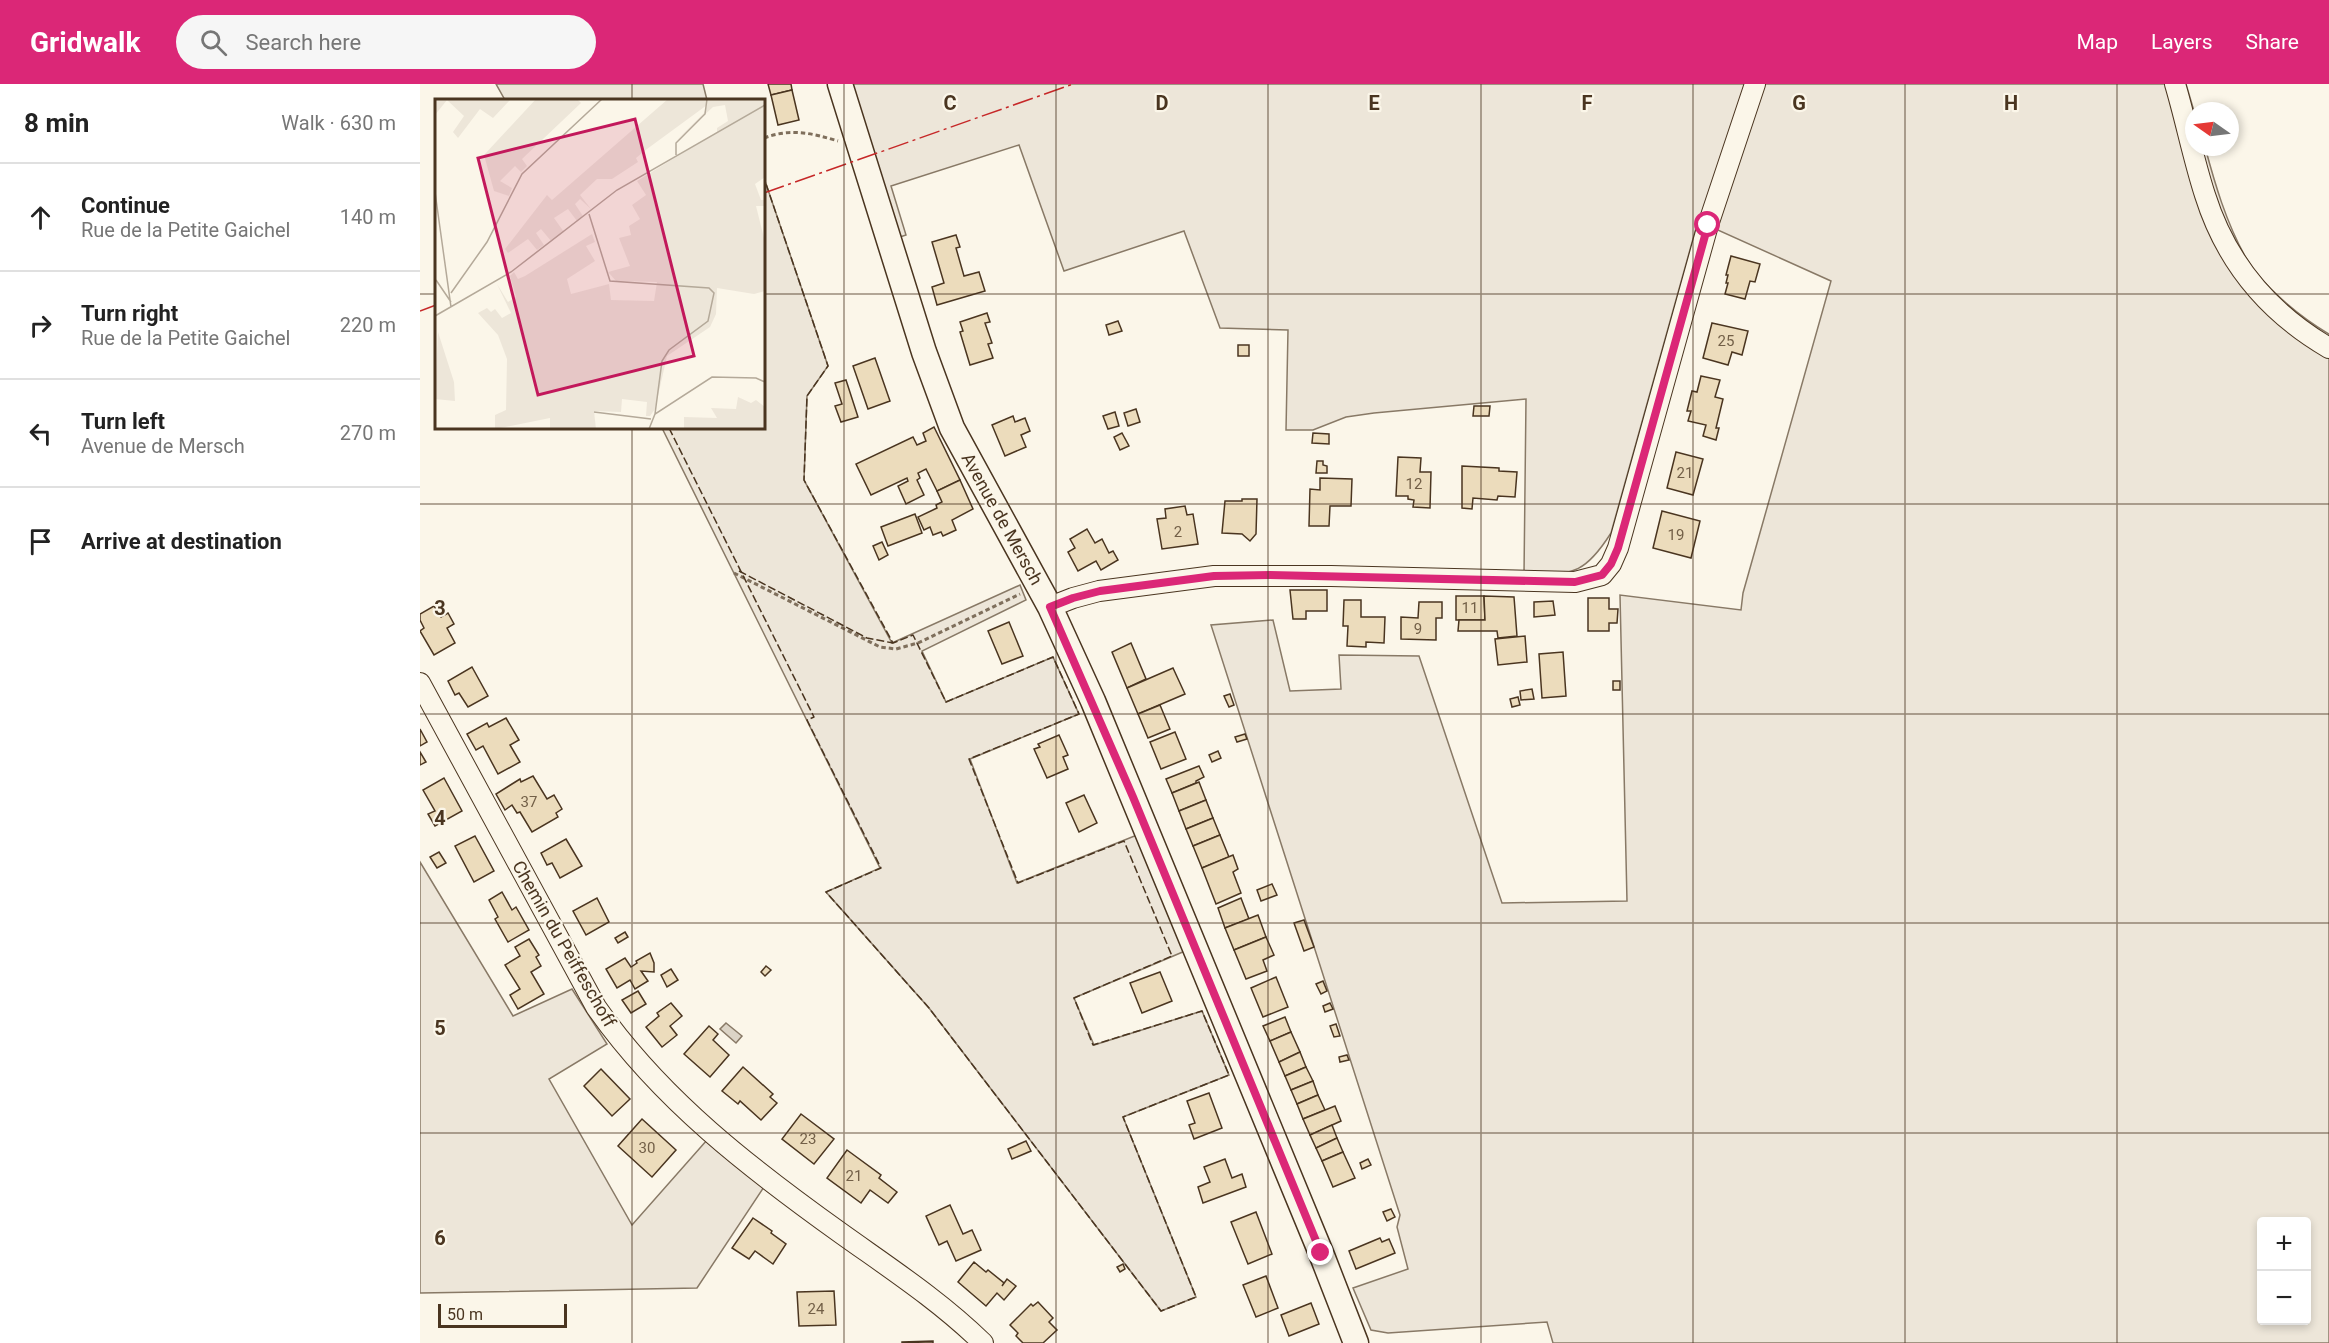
<!DOCTYPE html>
<meta charset="utf-8">
<style>
:root{--surface:#fff;--page:#f6f6f6;--text:#222;--muted:#767676;--line:#e0e0e0;--accent:#db2777}
body{margin:0;font-family:Roboto,sans-serif;background:var(--page);color:var(--text)}
.controls{position:absolute;right:18px;bottom:18px;display:grid;overflow:hidden;border-radius:6px;box-shadow:0 3px 9px #0003}
.controls button{width:54px;height:54px;display:grid;place-items:center;padding:0;border:0;border-bottom:2px solid var(--line);background:var(--surface);color:var(--text);font:30px sans-serif}
.compass{position:absolute;left:1765px;top:18px;width:54px;height:54px;border-radius:50%;background:var(--surface);box-shadow:0 3px 9px #0003;rotate:284deg}
.scale{position:absolute;left:18px;bottom:15px;width:129px;box-sizing:border-box;padding-left:6px;border:3px solid #4a3520;border-top:0;font-size:16px;line-height:21px;white-space:nowrap;color:#4a3520;-webkit-text-stroke:4px #fbf6e9;paint-order:stroke}
.stop{position:absolute;width:18px;height:18px;margin:-14px;border:4px solid #db2777;border-radius:50%;background:#fff}
.stop.end{background:#db2777;border-color:#fff;box-shadow:0 2px 6px #0008}
.list{margin:0;padding:0;list-style:none}
h2{display:flex;justify-content:space-between;align-items:center;height:78px;margin:0;padding:0 24px;font-size:26px}
h2 small{font-size:20px;font-weight:400;color:var(--muted)}
.list li{display:grid;grid-template-columns:39px 1fr auto;gap:18px;align-items:center;box-sizing:border-box;height:108px;padding:0 24px;border-top:2px solid var(--line)}
.list b{display:block;font-size:22px;white-space:nowrap}
.list p{margin:0;font-size:20px;white-space:nowrap;color:var(--muted)}
.list em{font-size:20px;font-style:normal;color:var(--muted)}
.icon{flex:none;width:33px;height:33px;fill:none;stroke:currentColor;stroke-width:2;stroke-linecap:round;stroke-linejoin:round}
.map{position:relative;flex:none;width:1909px;height:1259px;overflow:hidden}
header{display:flex;align-items:center;gap:36px;box-sizing:border-box;height:84px;padding:0 30px;background:var(--accent);color:#fff}
header strong{font-size:28px}
nav{display:flex;gap:33px;margin-inline-start:auto;font-size:21px}
.search{width:420px;height:54px;background:var(--page);display:flex;align-items:center;gap:15px;box-sizing:border-box;padding:0 21px;border-radius:33px;color:var(--muted);font-size:22px}
main{display:flex}
aside{flex:1;background:var(--surface)}
.map>svg:first-child{display:block}
.green{fill:#ede6d9;stroke:#887966;stroke-width:1.5;fill-rule:evenodd}
.water{fill:#dcd4c6;stroke:#887966;stroke-width:1.5}
.building{fill:#ecdcbc;stroke:#4a3520;stroke-width:1.5}
.lines{fill:none;stroke-linecap:round;stroke-linejoin:round}
.minor-casing{stroke:#4a3520;stroke-width:22}
.major-casing{stroke:#4a3520;stroke-width:27}
.path{stroke:#7f6f5c;stroke-width:3;stroke-dasharray:4.5 3;stroke-linecap:butt}
.minor{stroke:#fbf6e9;stroke-width:20}
.major{stroke:#fbf6e9;stroke-width:24}
.fence{stroke:#4a3520;stroke-width:1.5;stroke-dasharray:8 3;stroke-linecap:butt}
.power{stroke:#c62828;stroke-width:1.5;stroke-dasharray:21 4.5 3 4.5;stroke-linecap:butt}
.route{stroke:#db2777;stroke-width:8}
.grid{fill:none;stroke:#4a3520;stroke-width:1.5;stroke-opacity:0.55}
.labels{text-anchor:middle;stroke-width:4.5;stroke-linejoin:round;paint-order:stroke}
.number-label{font-size:15px;fill:#725f47}
.street-label{font-size:18px;fill:#4a3520;stroke:#fbf6e9}
.inset-road{fill:none;stroke:#b4a999;stroke-width:1.5}
.view{fill:#c2185b;fill-opacity:0.15;stroke:#c2185b;stroke-width:3}
.inset-edge{fill:none;stroke:#4a3520;stroke-width:3}
.grid-label{font-size:20px;text-anchor:middle;font-weight:bold;fill:#4a3520;stroke:#fbf6e9;stroke-width:4.5;stroke-linejoin:round;paint-order:stroke}
</style>
<header>
<strong>Gridwalk</strong>
<div class="search"><svg class="icon" aria-label="search" viewBox="0 0 24 24"><circle cx="10" cy="10" r="6"/><path d="M15 15l6 6"/></svg>Search here</div>
<nav><a>Map</a><a>Layers</a><a>Share</a></nav>
</header>
<main>
<aside>
<h2>8 min<small>Walk · 630 m</small></h2>
<ul class="list">
<li><svg class="icon" aria-label="ahead" viewBox="0 0 24 24"><path d="M12 20V5M6 11l6-6 6 6"/></svg><div><b>Continue</b><p>Rue de la Petite Gaichel</p></div><em>140 m</em></li>
<li><svg class="icon" aria-label="right" viewBox="0 0 24 24"><path d="M7 20v-9h11M14 6l5 5-5 5"/></svg><div><b>Turn right</b><p>Rue de la Petite Gaichel</p></div><em>220 m</em></li>
<li><svg class="icon" aria-label="left" viewBox="0 0 24 24"><path d="M17 20v-9H6M10 6l-5 5 5 5"/></svg><div><b>Turn left</b><p>Avenue de Mersch</p></div><em>270 m</em></li>
<li><svg class="icon" aria-label="arrive" viewBox="0 0 24 24"><path d="M6 21V4h12l-3 4 3 4H6"/></svg><div><b>Arrive at destination</b></div></li>
</ul>
</aside>
<div class="map">
<svg width="1909" height="1259" viewBox="0 0 1909 1259">
<rect width="100%" height="100%" fill="#fbf6e9"/>
<!-- green -->
<g class="green">
<polygon points="76,0 283,0 287,16 85,16"/>
<path d="M420 0H1766L1774 27V63H1785C1795 100 1806 138 1825 172 1842 202 1880 233 1909 250V1259H1133L1127 1238 968 1249 951 1246 933 1204 988 1185 977 1143 980 1131 791 541 853 536 870 607 921 605 919 571 999 572 1082 819 1207 817 1200 511 1321 526 1323 509 1411 197 1278 137 1191 449C1163 493 1152 489 1104 491L1106 315 954 329 926 333 893 346H866L868 246 800 244 764 147 644 187 599 61 471 102 486 151 468 157ZM1842 1138H1886V1236H1842Z"/>
<polygon points="344,94 408,282 387,312 384,396 472,559 600,501 606,516 502,567 526,618 633,573 659,630 550,675 597,799 717,751 765,867 654,914 674,961 782,927 809,991 703,1033 776,1213 741,1227 509,924 406,808 460,784 242,344 344,344"/>
<polygon points="0,778 93,932 152,905 187,960 129,995 212,1141 287,1056 344,1103 277,1204 0,1209"/>
</g>
<!-- water -->
<polygon class="water" points="306,939 322,952 316,959 300,945"/>
<!-- building -->
<g class="building">
<polygon points="348,0 371,0 372,6 351,11"/>
<polygon points="372,6 379,36 358,41 351,11"/>
<polygon points="536,151 540,163 536,164 544,192 559,188 565,207 517,221 512,203 524,199 512,158"/>
<polygon points="1311,172 1340,180 1335,198 1330,197 1325,215 1305,210 1308,199 1306,199 1308,191 1306,191"/>
<polygon points="567,229 570,238 565,239 572,259 568,260 573,274 550,281 540,248 543,247 540,238"/>
<polygon points="698,237 702,247 689,251 686,241"/>
<polygon points="1292,239 1328,247 1322,271 1312,268 1308,281 1283,274"/>
<rect x="818" y="261" width="11" height="11"/>
<polygon points="455,274 470,317 448,325 433,282"/>
<polygon points="1281,292 1300,296 1295,313 1303,315 1296,344 1299,344 1296,356 1283,352 1286,341 1268,337 1271,327 1267,327 1272,307 1277,308"/>
<polygon points="426,296 438,333 421,338 415,322 422,320 415,299"/>
<polygon points="1054,322 1070,322 1069,332 1053,332"/>
<polygon points="716,325 720,338 708,342 704,329"/>
<polygon points="695,328 699,342 688,345 683,332"/>
<polygon points="593,332 595,338 605,334 610,347 601,351 606,363 585,372 572,341"/>
<polygon points="514,343 540,396 517,407 506,385 498,389 500,394 497,396 504,411 486,420 478,402 488,397 487,394 451,411 436,380 493,353 497,361 506,357 503,349"/>
<polygon points="702,349 709,362 700,366 694,353"/>
<polygon points="893,349 909,350 909,360 892,359"/>
<polygon points="1256,368 1283,375 1273,411 1247,404"/>
<polygon points="978,373 1001,374 1000,388 1011,388 1010,424 993,423 994,416 988,415 988,412 976,412"/>
<polygon points="897,377 903,377 903,381 907,382 907,389 896,389"/>
<polygon points="1042,382 1079,384 1079,387 1097,388 1095,413 1078,412 1077,416 1053,414 1052,425 1042,424"/>
<polygon points="900,394 932,395 931,422 910,422 909,442 889,442 890,405 900,406"/>
<polygon points="540,396 553,425 532,436 536,446 523,452 521,448 513,451 510,443 504,446 498,433 517,424 516,421 522,418 517,407"/>
<polygon points="822,415 837,415 836,450 830,457 822,450 802,449 805,417 822,417"/>
<polygon points="765,422 767,431 773,430 778,460 742,465 737,435 746,434 745,425"/>
<polygon points="1242,427 1280,437 1271,474 1233,464"/>
<polygon points="495,430 502,449 468,462 461,443"/>
<polygon points="667,445 675,459 682,455 689,469 693,467 698,476 681,486 676,477 658,487 648,468 655,464 650,455"/>
<polygon points="462,458 468,471 459,476 453,462"/>
<polygon points="870,506 907,506 907,527 886,527 886,535 873,535"/>
<polygon points="1036,512 1064,512 1065,536 1036,536"/>
<polygon points="1064,512 1094,513 1097,552 1078,554 1077,547 1038,547 1039,536 1065,536"/>
<polygon points="1168,514 1189,514 1189,525 1198,525 1197,539 1189,539 1189,547 1168,547"/>
<polygon points="924,516 941,516 941,533 965,533 964,559 946,558 946,563 927,562 928,542 923,542"/>
<polygon points="1133,517 1135,531 1114,533 1114,518"/>
<polygon points="999,518 1022,518 1022,534 1016,534 1016,556 981,555 981,533 998,534"/>
<polygon points="14,522 21,533 28,529 34,540 27,544 35,559 14,571 0,547 4,544 0,536 0,530"/>
<polygon points="589,538 603,572 582,580 568,547"/>
<polygon points="1105,552 1107,578 1078,581 1075,555"/>
<polygon points="711,559 726,595 707,604 692,568"/>
<polygon points="1143,568 1146,612 1122,614 1119,570"/>
<polygon points="52,583 68,612 48,623 39,609 35,611 28,597"/>
<polygon points="753,584 765,610 718,630 707,604"/>
<rect x="1193" y="597" width="7" height="9"/>
<polygon points="1112,605 1114,615 1101,616 1100,607"/>
<polygon points="810,610 814,621 809,623 804,612"/>
<polygon points="1098,613 1100,621 1092,623 1090,615"/>
<polygon points="740,621 750,645 728,654 718,630"/>
<polygon points="86,634 99,656 90,661 100,678 78,690 63,662 56,666 47,650 67,639 69,643"/>
<polygon points="0,645 7,658 0,662"/>
<polygon points="755,648 766,675 741,685 730,658"/>
<polygon points="825,650 827,655 817,658 815,653"/>
<polygon points="639,651 648,671 643,673 648,685 627,694 614,665 620,663 618,660"/>
<polygon points="798,667 801,674 792,678 789,671"/>
<polygon points="0,668 6,678 0,681"/>
<polygon points="779,682 784,693 776,697 776,699 752,709 746,695"/>
<polygon points="113,692 127,715 134,711 142,725 136,729 138,733 112,748 100,728 97,729 92,721 85,726 76,710 100,695 101,698"/>
<polygon points="24,694 42,727 15,742 8,730 15,727 3,706"/>
<polygon points="779,698 786,716 759,727 752,709"/>
<polygon points="664,711 677,739 659,748 646,719"/>
<polygon points="786,716 793,734 766,745 759,727"/>
<polygon points="793,734 800,751 773,762 766,745"/>
<polygon points="800,751 809,773 782,784 773,762"/>
<polygon points="55,752 74,787 54,798 35,762"/>
<polygon points="146,755 162,782 140,794 132,779 127,781 121,769"/>
<polygon points="19,768 26,779 17,784 10,773"/>
<polygon points="813,771 818,785 813,788 821,809 796,820 782,784"/>
<polygon points="852,800 857,811 841,817 837,806"/>
<polygon points="82,808 92,826 96,823 109,846 88,858 75,835 78,833 69,816"/>
<polygon points="177,814 189,838 166,851 153,827"/>
<polygon points="821,814 829,835 805,844 798,824"/>
<polygon points="838,831 846,853 814,866 805,844"/>
<polygon points="884,836 894,863 884,867 874,839"/>
<polygon points="205,848 208,853 198,859 195,854"/>
<polygon points="846,853 854,871 843,876 847,887 826,895 814,866"/>
<polygon points="109,855 119,871 116,873 121,882 111,888 124,910 98,925 90,911 100,905 85,881 100,872 95,863"/>
<polygon points="230,869 234,879 234,888 221,887 228,897 215,905 210,896 197,904 186,885 205,874 211,883 217,879 216,877"/>
<polygon points="346,882 351,886 345,892 341,888"/>
<polygon points="251,885 258,896 247,903 241,891"/>
<polygon points="740,888 752,917 722,929 710,899"/>
<polygon points="856,893 868,923 843,933 831,904"/>
<polygon points="903,897 907,907 901,910 896,900"/>
<polygon points="218,907 226,920 211,929 202,916"/>
<polygon points="251,919 262,932 250,942 257,951 242,963 226,943 239,932 237,929"/>
<polygon points="910,919 913,925 905,928 903,922"/>
<polygon points="865,933 871,948 850,957 843,942"/>
<polygon points="916,940 920,952 914,953 910,942"/>
<polygon points="289,942 298,950 293,956 309,971 290,993 264,970"/>
<polygon points="871,948 880,968 859,978 850,957"/>
<polygon points="880,968 886,983 865,992 859,978"/>
<polygon points="927,971 929,976 920,978 919,973"/>
<polygon points="323,983 353,1010 350,1013 357,1019 341,1036 320,1017 318,1020 302,1007"/>
<polygon points="886,983 893,997 871,1006 865,992"/>
<polygon points="181,985 210,1015 192,1032 164,1002"/>
<polygon points="893,997 898,1011 877,1020 871,1006"/>
<polygon points="789,1009 802,1044 774,1055 769,1041 775,1039 767,1017"/>
<polygon points="898,1011 905,1026 883,1035 877,1020"/>
<polygon points="915,1022 921,1037 890,1051 883,1035"/>
<polygon points="381,1030 414,1055 394,1080 362,1055"/>
<polygon points="222,1035 256,1066 232,1093 198,1062"/>
<polygon points="912,1041 917,1054 896,1064 890,1051"/>
<polygon points="917,1054 923,1068 902,1077 896,1064"/>
<polygon points="606,1057 611,1067 592,1075 588,1065"/>
<polygon points="427,1066 461,1091 459,1094 477,1108 468,1119 450,1106 441,1119 407,1094"/>
<polygon points="923,1068 935,1094 913,1103 902,1077"/>
<polygon points="805,1075 812,1094 822,1090 826,1103 783,1119 778,1103 790,1098 784,1083"/>
<polygon points="948,1075 951,1081 942,1085 940,1079"/>
<polygon points="530,1121 543,1150 552,1146 561,1166 536,1177 527,1157 519,1161 506,1132"/>
<polygon points="971,1125 975,1133 967,1137 963,1128"/>
<polygon points="836,1128 852,1170 828,1180 811,1138"/>
<polygon points="333,1134 352,1147 351,1149 366,1160 353,1180 335,1167 329,1175 312,1164"/>
<polygon points="960,1154 962,1158 969,1155 975,1169 936,1185 929,1167"/>
<polygon points="554,1178 566,1188 568,1186 584,1199 582,1202 587,1195 596,1202 584,1216 577,1209 566,1222 538,1198"/>
<polygon points="703,1180 705,1185 700,1188 697,1183"/>
<polygon points="846,1192 858,1224 836,1233 823,1201"/>
<polygon points="414,1207 416,1241 379,1242 377,1208"/>
<polygon points="618,1218 633,1234 629,1238 637,1246 623,1259 603,1259 596,1252 598,1249 590,1241 611,1220 613,1222"/>
<polygon points="891,1219 899,1240 869,1252 861,1231"/>
<polygon points="513,1257 513,1259 482,1259 482,1258"/>
</g>
<g class="lines">
<!-- minor casing -->
<g class="minor-casing">
<g id="minor">
<path d="M1755 0C1766 37 1773 74 1785 111 1806 178 1849 229 1909 264"/>
<polyline points="630,523 653,514 679,507 794,492 911,492 1155,498 1182,491 1191,480 1198,464 1288,141 1335,0"/>
<path d="M0 599 176 923C241 1016 331 1085 422 1150 471 1185 520 1217 563 1259"/>
</g>
</g>
<!-- major casing -->
<g class="major-casing">
<polyline id="major" points="420,0 504,268 532,344 630,523 673,617 901,1169 936,1259"/>
</g>
<!-- path -->
<g class="path">
<path d="M344 54C371 44 391 49 418 57"/>
<polyline points="314,489 460,563 476,565 498,559 600,510"/>
</g>
<!-- minor -->
<use href="#minor" class="minor"/>
<!-- major -->
<use href="#major" class="major"/>
<!-- fence -->
<g class="fence">
<polyline points="249,344 394,633 387,636 461,784 406,808 509,924 741,1227 776,1213 703,1033 809,991 782,927 673,961 654,914 752,872 704,757 598,799 549,675 659,630 633,573 526,618 493,551 473,559 384,396 387,312 408,282 344,94"/>
<polyline points="319,487 447,554 473,559"/>
</g>
<!-- power -->
<g class="power">
<polyline points="344,109 653,0"/>
<polyline points="0,227 16,221"/>
</g>
</g>
<g class="lines">
<!-- route -->
<polyline class="route" points="901,1169 713,713 630,523 653,514 680,507 794,492 850,491 1155,498 1182,491 1191,480 1198,464 1288,141"/>
</g>
<!-- grid -->
<path class="grid" d="M212 0V16M424 0V1259M636 0V1259M848 0V1259M1061 0V1259M1273 0V1259M1485 0V1259M1697 0V1259M0 210H16M344 210H1909M212 344V1259M0 420H1909M0 630H1909M0 839H1909M0 1049H1909"/>
<g class="labels">
<!-- number labels -->
<g class="number-label">
<text x="1306" y="262">25</text>
<text x="1265" y="394">21</text>
<text x="994" y="405">12</text>
<text x="758" y="453">2</text>
<text x="1256" y="456">19</text>
<text x="1050" y="529">11</text>
<text x="998" y="550">9</text>
<text x="109" y="723">37</text>
<text x="388" y="1060">23</text>
<text x="227" y="1069">30</text>
<text x="434" y="1097">21</text>
<text x="396" y="1230">24</text>
</g>
<!-- street labels -->
<g class="street-label">
<text transform="translate(582 435) rotate(61)" y="6">Avenue de Mersch</text>
<text transform="translate(144 860) rotate(60)" y="6">Chemin du Peiffeschoff</text>
</g>
</g>
<!-- overview -->
<g transform="translate(15 15)">
<rect width="330" height="330" fill="#fbf6e9"/>
<path d="M0 0H76L58 19 45 10 23 39 18 33 29 17 12 1 0 16ZM101 0H142L146 4 87 60 92 67 86 73 80 67 65 82 77 89 74 97 59 92 49 56ZM233 0H330V78L320 85 326 101H330V107H321L330 143V192L319 195 282 189 281 215 275 228 232 257 220 310 215 317H211L212 303 187 300 186 313 159 312 161 330 115 329V319L60 330V316L71 311 72 260 63 236 43 214 52 209 56 213 60 210 67 219 76 214 62 185 73 203 81 198 75 177 79 173 83 180 90 177 157 135 160 143 151 147 160 162 132 180 136 195 174 185 176 201 219 202 222 183 181 182 173 173 195 167 184 139 196 136 194 127 205 120 197 106 211 96 202 82 282 33V29L293 22 290 6 278 8 240 43 269 14 272 6 212 50 201 59 203 63 177 80H162L145 96 156 110 145 100 140 105 148 117 142 122 133 110 119 119 129 133 116 142 106 130 101 134 109 146 102 151 93 140 73 154 70 150 112 96 117 101ZM3 233 19 283 20 302 0 300ZM303 298 316 304 321 301 330 308V330H249V318L282 319 276 309 301 310Z" fill="#ede6d9"/>
<path class="inset-road" d="M241 56V44L270 15 272 0M0 93 16 208M154 115 175 182 274 189 279 194 273 222 234 251 227 262 220 315M1 181 16 203M16 194 52 143 87 75 167 0M0 217 76 173 182 91 330 6M159 313 216 320M214 330 220 315 277 278 321 279 330 283"/>
<path class="view" d="M200 20 259 257 103 296 43 59Z"/>
<rect width="330" height="330" class="inset-edge"/>
</g>
<g class="grid-label">
<text x="530" y="26">C</text>
<text x="742" y="26">D</text>
<text x="954" y="26">E</text>
<text x="1167" y="26">F</text>
<text x="1379" y="26">G</text>
<text x="1591" y="26">H</text>
<text x="20" y="531">3</text>
<text x="20" y="741">4</text>
<text x="20" y="951">5</text>
<text x="20" y="1161">6</text>
</g>
</svg>
<div class="controls">
<button>+</button>
<button>−</button>
</div>
<svg class="compass" viewBox="-18 -18 36 36"><path d="M0-13l5 13h-10z" fill="#e53935"/><path d="M0 13l5-13h-10z" fill="#767676"/></svg>
<div class="scale">50 m</div>
<div class="stop" style="left:1288px;top:141px"></div>
<div class="stop end" style="left:901px;top:1169px"></div>
</div>
</main>
